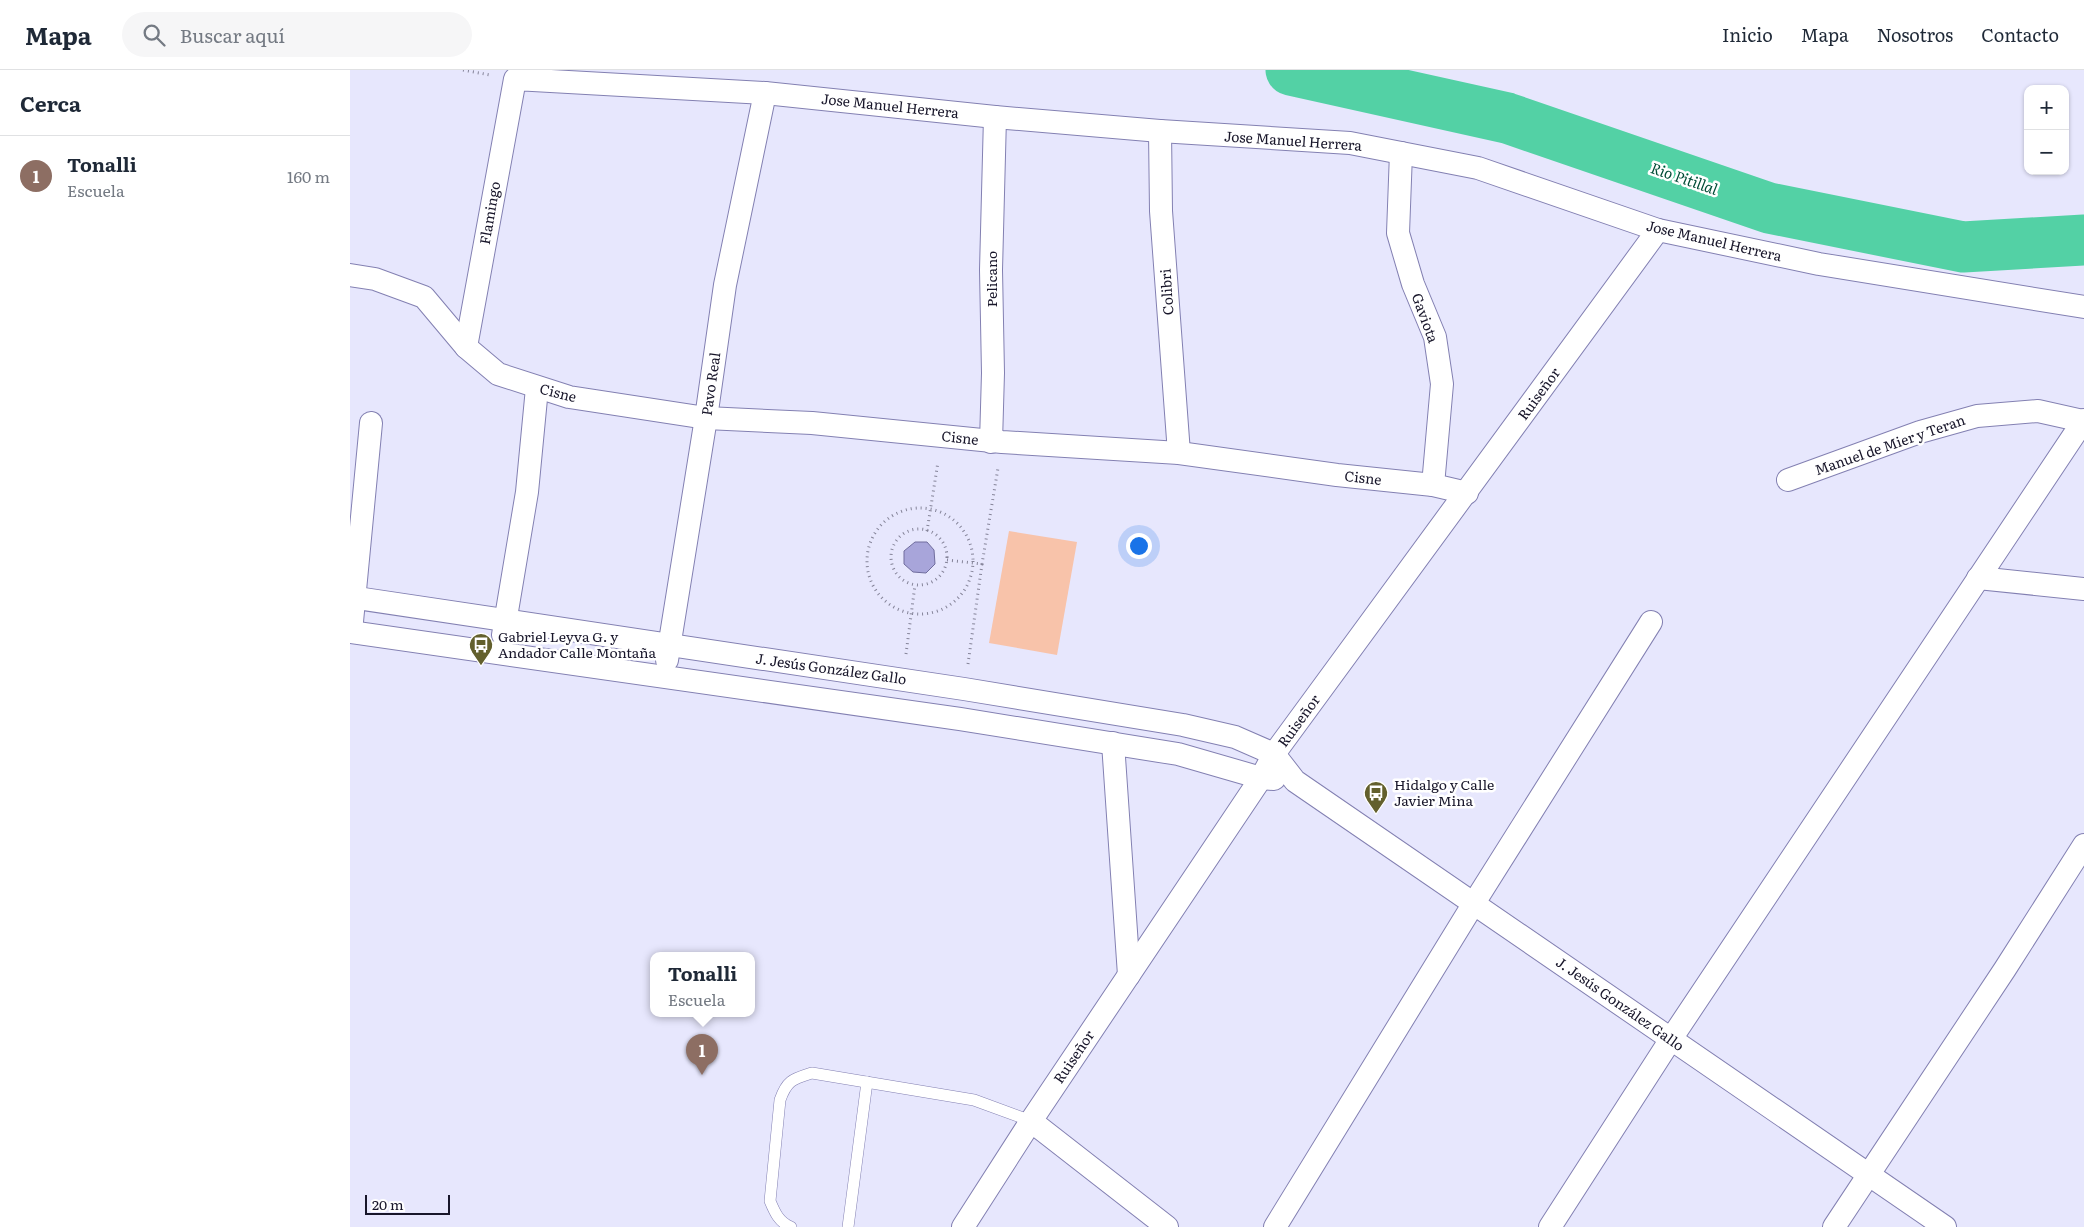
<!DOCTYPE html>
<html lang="es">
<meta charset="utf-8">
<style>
:root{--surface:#fff;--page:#f6f6f7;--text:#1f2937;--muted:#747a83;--line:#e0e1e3;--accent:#111827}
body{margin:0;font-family:Literata,serif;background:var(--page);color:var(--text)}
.controls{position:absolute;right:15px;top:15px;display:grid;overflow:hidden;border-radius:10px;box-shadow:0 1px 4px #0004}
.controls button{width:45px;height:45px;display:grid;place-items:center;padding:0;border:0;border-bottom:1px solid var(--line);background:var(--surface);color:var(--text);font:25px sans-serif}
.scale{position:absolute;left:15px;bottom:12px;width:85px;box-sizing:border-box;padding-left:5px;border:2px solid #18162a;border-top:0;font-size:14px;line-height:18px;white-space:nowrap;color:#18162a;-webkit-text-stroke:4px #fff;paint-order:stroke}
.you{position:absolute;left:788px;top:475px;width:18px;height:18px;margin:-12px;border:4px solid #fff;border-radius:50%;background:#1a73e8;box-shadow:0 0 0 8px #1a73e833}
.badge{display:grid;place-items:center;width:32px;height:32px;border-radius:50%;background:var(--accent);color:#fff;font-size:16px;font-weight:700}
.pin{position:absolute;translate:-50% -41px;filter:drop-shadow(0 1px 2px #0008)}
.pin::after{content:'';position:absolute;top:26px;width:18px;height:15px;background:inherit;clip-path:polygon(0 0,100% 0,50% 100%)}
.popup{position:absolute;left:300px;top:882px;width:105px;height:65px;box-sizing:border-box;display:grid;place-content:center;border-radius:10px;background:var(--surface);filter:drop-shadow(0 1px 4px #0005);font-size:16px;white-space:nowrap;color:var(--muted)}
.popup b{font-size:19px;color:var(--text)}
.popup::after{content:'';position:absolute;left:50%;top:100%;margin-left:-10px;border:10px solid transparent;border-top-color:var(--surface)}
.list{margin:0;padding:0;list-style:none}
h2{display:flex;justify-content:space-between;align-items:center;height:65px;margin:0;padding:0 20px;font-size:21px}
h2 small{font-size:16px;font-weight:400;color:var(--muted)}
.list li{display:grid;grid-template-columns:32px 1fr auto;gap:15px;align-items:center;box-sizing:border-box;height:80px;padding:0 20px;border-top:1px solid var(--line)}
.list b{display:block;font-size:19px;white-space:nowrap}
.list p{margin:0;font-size:16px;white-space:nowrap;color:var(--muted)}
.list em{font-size:16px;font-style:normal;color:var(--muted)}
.icon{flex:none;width:28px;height:28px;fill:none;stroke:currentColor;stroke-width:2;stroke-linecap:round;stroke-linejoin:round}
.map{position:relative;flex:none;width:1734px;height:1157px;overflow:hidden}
header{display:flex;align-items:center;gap:30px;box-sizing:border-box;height:70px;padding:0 25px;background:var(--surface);border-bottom:1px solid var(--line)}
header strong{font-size:24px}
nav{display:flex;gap:28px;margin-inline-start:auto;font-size:18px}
.search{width:350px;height:45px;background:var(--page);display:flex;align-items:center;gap:12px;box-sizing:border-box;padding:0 18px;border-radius:28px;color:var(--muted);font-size:19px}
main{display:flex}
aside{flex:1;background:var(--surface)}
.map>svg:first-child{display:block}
.green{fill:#f8c3aa}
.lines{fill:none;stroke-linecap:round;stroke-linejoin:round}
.river{stroke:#53d1a5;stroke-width:51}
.building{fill:#a8a5da;stroke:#706d9d}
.lane-casing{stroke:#8380b2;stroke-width:12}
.street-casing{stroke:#8380b2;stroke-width:24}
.path{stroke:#858499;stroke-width:3;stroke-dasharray:1 4;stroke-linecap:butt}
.lane{stroke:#fff;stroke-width:11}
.street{stroke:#fff;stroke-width:22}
.labels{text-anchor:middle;stroke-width:5;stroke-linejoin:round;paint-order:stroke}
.street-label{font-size:14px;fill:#18162a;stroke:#fff}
.poi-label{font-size:14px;fill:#18162a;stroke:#fff;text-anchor:start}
.water-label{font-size:15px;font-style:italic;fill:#004c36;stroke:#fff}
</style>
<header>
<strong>Mapa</strong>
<div class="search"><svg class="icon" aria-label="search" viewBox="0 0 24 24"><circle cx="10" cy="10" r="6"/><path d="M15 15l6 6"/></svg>Buscar aquí</div>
<nav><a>Inicio</a><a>Mapa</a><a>Nosotros</a><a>Contacto</a></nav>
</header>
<main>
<aside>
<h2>Cerca<small></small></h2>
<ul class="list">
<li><span class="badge" style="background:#8d6e63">1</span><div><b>Tonalli</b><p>Escuela</p></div><em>160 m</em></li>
</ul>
</aside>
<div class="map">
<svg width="1734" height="1157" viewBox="0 0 1734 1157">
<rect width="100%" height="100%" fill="#e7e7fd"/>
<!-- green -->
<polygon class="green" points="659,461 727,472 707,585 639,573"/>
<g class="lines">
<!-- river -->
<polyline class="river" points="941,0 1157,48 1419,138 1613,177 1734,170"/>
</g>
<!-- building -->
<polygon class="building" points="565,472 577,472 584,480 585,494 576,503 563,502 554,494 554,481"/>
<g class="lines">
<!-- lane casing -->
<g class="lane-casing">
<g id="lane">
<path d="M441 1157C429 1152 425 1143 420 1131L430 1030C437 1010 443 1009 462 1003L624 1030 681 1051"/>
<polyline points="498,1157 517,1012"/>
</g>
</g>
<!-- street casing -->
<g class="street-casing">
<g id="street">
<polyline points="810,61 811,141 829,383"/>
<polyline points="1051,83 1048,163 1063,214 1085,267 1092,314 1083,415"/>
<polyline points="0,205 25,209 74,227 116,277 148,304 219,327 356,348 462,353 652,372 829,383 987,405 1083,415 1117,423"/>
<polyline points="116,277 165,9 415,23 645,47 810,61 1000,73 1128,98 1308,160 1469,194 1734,237"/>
<polyline points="641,372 643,303 641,200 645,47"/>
<polyline points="1438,410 1570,362 1627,346 1688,341 1733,351"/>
<polyline points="1628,508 1734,519"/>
<polyline points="0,527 614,619 833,655 885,667 924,684 945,711 1595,1157"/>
<polyline points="0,562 610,649 828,684 911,708 924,709"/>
<polyline points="1,562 21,353"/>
<polyline points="153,565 177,422 187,318"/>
<polyline points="317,590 356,348 375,215 415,23"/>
<polyline points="763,673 779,905"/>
<polyline points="681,1051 817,1157"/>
<polyline points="613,1157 681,1051 911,708 924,684 1308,160"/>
<polyline points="925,1157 1124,833 1301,552"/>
<polyline points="1200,1157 1321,969 1734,350"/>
<polyline points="1484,1157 1655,899 1734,775"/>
</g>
</g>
<!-- path -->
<g class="path">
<polyline points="113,0 140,5"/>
<circle cx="570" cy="491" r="53"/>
<circle cx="569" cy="487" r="28"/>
<polyline points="577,461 588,392"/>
<polyline points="597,490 632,494 648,398"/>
<polyline points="556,584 565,515"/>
<polyline points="618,594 632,494"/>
</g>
<!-- lane -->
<use href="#lane" class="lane"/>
<!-- street -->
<use href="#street" class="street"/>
</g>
<!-- icons -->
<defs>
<g id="bus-pin" transform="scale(1.25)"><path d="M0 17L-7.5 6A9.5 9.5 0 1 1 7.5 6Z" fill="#63602d" stroke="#fff"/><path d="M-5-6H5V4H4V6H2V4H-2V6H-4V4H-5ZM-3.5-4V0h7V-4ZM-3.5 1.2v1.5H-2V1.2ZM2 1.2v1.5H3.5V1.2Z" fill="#fff"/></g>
</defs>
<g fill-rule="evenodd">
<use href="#bus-pin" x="131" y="575"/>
<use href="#bus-pin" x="1026" y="723"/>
</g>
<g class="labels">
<!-- street labels -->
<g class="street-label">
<text transform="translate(540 36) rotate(6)" y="5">Jose Manuel Herrera</text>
<text transform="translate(943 71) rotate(4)" y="5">Jose Manuel Herrera</text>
<text transform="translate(140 143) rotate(-80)" y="5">Flamingo</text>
<text transform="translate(1364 171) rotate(13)" y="5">Jose Manuel Herrera</text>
<text transform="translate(642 209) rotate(-90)" y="5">Pelicano</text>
<text transform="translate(817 222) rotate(-94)" y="5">Colibri</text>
<text transform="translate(1075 248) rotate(70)" y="5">Gaviota</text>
<text transform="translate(361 314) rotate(-82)" y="5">Pavo Real</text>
<text transform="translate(208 323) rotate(14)" y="5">Cisne</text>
<text transform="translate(1189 324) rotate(-54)" y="5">Ruiseñor</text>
<text transform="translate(610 368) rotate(6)" y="5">Cisne</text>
<text transform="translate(1540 375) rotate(-19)" y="5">Manuel de Mier y Teran</text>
<text transform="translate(1013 408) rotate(6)" y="5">Cisne</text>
<text transform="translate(481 599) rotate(8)" y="5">J. Jesús González Gallo</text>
<text transform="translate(949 651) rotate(-54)" y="5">Ruiseñor</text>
<text transform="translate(1270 934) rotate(35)" y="5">J. Jesús González Gallo</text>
<text transform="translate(724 987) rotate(-56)" y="5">Ruiseñor</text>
</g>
<!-- poi labels -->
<g class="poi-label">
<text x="148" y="572">Gabriel Leyva G. y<tspan x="148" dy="16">Andador Calle Montaña</tspan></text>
<text x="1044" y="720">Hidalgo y Calle<tspan x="1044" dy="16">Javier Mina</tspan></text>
</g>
<!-- water labels -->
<g class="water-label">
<text transform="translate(1334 109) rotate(19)" y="5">Rio Pitillal</text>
</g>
</g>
</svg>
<div class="controls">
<button>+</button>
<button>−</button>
</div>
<div class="scale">20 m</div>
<div class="you"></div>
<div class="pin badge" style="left:352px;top:1005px;background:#8d6e63">1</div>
<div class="popup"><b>Tonalli</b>Escuela</div>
</div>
</main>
